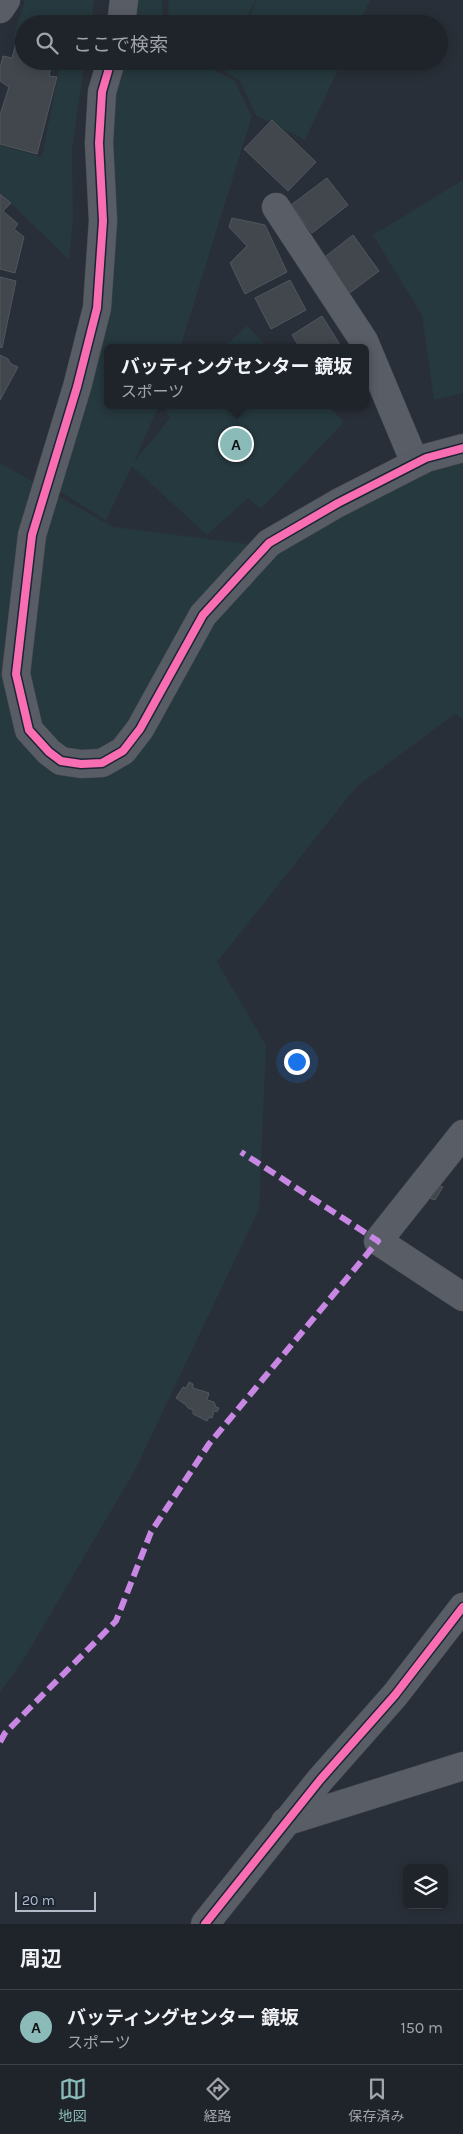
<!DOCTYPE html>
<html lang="ja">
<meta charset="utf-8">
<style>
:root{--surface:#1f232a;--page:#2c2f36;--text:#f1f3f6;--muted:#a1a4a8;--line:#3c4047;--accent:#8bbbb9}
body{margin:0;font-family:Karla,"Noto Sans JP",sans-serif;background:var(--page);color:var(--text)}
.controls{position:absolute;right:15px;bottom:15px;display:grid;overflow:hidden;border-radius:8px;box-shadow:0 2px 12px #0003}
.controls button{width:45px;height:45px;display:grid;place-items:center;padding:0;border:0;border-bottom:1px solid var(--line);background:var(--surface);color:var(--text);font:25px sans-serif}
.scale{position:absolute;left:15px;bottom:12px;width:81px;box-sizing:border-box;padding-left:5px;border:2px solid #b3bbc9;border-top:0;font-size:14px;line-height:18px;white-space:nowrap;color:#b3bbc9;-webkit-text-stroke:4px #1c2533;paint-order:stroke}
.you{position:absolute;left:296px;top:1061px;width:18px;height:18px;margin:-12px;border:4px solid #fff;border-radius:50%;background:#1a73e8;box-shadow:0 0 0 8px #1a73e833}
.badge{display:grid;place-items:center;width:32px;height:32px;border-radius:50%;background:var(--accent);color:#111;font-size:16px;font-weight:700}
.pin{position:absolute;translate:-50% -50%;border:2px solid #fff;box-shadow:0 1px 5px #0006}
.popup{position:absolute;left:104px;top:344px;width:265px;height:65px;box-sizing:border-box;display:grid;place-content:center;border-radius:8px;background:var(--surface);filter:drop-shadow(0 1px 4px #0005);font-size:16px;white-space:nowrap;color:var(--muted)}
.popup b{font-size:19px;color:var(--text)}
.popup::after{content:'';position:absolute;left:50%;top:100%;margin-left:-10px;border:10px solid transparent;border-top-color:var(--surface)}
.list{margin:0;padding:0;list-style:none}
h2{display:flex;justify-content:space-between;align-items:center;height:65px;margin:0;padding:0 20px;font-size:21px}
h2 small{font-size:16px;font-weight:400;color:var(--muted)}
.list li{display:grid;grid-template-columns:32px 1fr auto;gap:15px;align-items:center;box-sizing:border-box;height:75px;padding:0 20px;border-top:1px solid var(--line)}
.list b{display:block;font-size:19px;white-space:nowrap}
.list p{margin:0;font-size:16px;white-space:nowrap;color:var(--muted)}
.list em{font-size:16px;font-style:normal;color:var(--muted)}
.icon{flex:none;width:28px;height:28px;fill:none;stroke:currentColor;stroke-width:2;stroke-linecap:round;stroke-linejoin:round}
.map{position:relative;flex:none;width:463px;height:1924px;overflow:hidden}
.search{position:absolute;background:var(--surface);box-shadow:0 2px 12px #0003;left:15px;right:15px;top:15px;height:55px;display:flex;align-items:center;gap:12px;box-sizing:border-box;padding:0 18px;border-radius:28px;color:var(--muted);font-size:19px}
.sheet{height:140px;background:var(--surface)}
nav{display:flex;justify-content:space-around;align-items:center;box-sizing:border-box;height:70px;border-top:1px solid var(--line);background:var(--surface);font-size:14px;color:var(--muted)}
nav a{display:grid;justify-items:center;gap:2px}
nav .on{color:var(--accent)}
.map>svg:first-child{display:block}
.green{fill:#26393e}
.building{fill:#42474e;stroke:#51575f}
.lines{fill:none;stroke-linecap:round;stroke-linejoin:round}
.street-casing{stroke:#454a51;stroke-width:29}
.secondary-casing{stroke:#454a51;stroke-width:29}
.street{stroke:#595e66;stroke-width:28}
.secondary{stroke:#585c64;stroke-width:28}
.quiet{stroke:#c787e3;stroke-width:6;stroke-dasharray:12 6;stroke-linecap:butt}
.cycleway-casing{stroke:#1c2533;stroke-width:11}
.cycleway{stroke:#f96db3;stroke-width:8}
</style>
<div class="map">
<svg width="463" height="1924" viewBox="0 0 463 1924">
<rect width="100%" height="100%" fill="#292f38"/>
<!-- green -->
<g class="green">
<polygon points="25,0 94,0 91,24 24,24 24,42 13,38"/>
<polygon points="135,0 162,0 163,24 129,24"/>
<polygon points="168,0 256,0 243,24 169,24"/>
<polygon points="257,0 370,0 359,24 246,24"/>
<polygon points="61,61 85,61 72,148 73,221 69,260 0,192 0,145 42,157"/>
<polygon points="120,61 194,61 234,80 252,116 180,348 107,348 107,405 159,405 134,462 170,418 164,405 327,405 344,422 261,509 248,498 207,535 132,466 106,520 59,491 108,169 111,96"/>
<polygon points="229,61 342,61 305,140 256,115 240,81 225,71"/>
<polygon points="463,180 463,393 434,400 422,315 373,235"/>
<polygon points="247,326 269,348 223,348"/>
<polygon points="463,461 463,719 455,714 356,787 217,962 266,1045 259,1209 135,1470 27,1654 0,1693 0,463 113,527 280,548 437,467"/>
</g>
<!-- building -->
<g class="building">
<polygon points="16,43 24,45 24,61 52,63 49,76 57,77 37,154 0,144 0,115 9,87 0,81 0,68 3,56 12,58"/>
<polygon points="272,120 316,162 288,191 244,149"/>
<polygon points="327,178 348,205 312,233 291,205"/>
<polygon points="0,194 11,203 3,211 18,224 14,229 24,237 15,273 0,269"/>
<polygon points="232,218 265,225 287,272 245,294 230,263 247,246 229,227"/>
<polygon points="353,235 379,271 347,295 321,260"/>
<polygon points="0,277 16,281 2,348 0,347"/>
<polygon points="290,280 306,310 271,329 255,298"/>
<polygon points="322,316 342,348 300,348 292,335"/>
<polygon points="0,355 8,359 11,364 18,367 0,400"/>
<polygon points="435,1184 443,1187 435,1200 429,1198"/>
<polygon points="189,1382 193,1384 193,1388 209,1393 207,1400 214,1402 216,1407 219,1408 217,1412 214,1411 212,1418 209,1417 207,1421 193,1414 193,1410 188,1408 186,1405 176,1398 183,1387 186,1388"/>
</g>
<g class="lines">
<!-- street casing -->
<g class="street-casing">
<g id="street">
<polyline points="0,9 6,0"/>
<polyline points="276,207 364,341 415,463"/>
<polyline points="463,1134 378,1241 463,1297"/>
<polyline points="285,1822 463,1766"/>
<polyline points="205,1924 320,1780 395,1695 463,1607"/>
</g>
</g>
<!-- secondary casing -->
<g class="secondary-casing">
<g id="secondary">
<polyline points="121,24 124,0"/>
<polyline points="111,61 102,92 99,143 103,221 97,308 77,387 32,535 16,674 29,730 49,752 61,761 81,764 102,763 123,751 140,729 203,615 269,543 338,503 426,458 463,448"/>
</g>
</g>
<!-- street -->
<use href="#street" class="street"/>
<!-- secondary -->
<use href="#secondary" class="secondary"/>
<!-- quiet -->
<polyline class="quiet" points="0,1742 5,1733 116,1621 151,1532 209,1444 378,1241 241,1152"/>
<!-- cycleway casing -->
<g class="cycleway-casing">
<g id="cycleway">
<polyline points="111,61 102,92 99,143 103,221 97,308 77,387 32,535 16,674 29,730 49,752 61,761 81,764 102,763 123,751 140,729 203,615 269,543 338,503 426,458 463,448"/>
<polyline points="205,1924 320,1780 395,1695 463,1607"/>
</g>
</g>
<!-- cycleway -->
<use href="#cycleway" class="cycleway"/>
</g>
</svg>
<div class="controls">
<button><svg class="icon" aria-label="layers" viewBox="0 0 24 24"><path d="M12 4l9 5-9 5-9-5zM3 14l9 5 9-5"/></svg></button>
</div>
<div class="scale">20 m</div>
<div class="you"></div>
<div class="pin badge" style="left:236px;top:444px">A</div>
<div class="popup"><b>バッティングセンター 鏡坂</b>スポーツ</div>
<div class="search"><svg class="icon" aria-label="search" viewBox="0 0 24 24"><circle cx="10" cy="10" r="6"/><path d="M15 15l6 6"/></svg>ここで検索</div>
</div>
<section class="sheet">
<h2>周辺<small></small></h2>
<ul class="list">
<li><span class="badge">A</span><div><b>バッティングセンター 鏡坂</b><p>スポーツ</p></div><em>150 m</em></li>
</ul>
</section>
<nav>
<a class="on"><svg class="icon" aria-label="map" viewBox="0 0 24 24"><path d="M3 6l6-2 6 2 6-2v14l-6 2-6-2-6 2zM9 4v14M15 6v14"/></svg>地図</a>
<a><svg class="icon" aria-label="directions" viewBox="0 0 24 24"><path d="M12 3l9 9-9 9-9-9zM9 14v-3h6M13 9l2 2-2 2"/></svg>経路</a>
<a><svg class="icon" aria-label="saved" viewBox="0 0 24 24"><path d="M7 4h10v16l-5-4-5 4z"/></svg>保存済み</a>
</nav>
